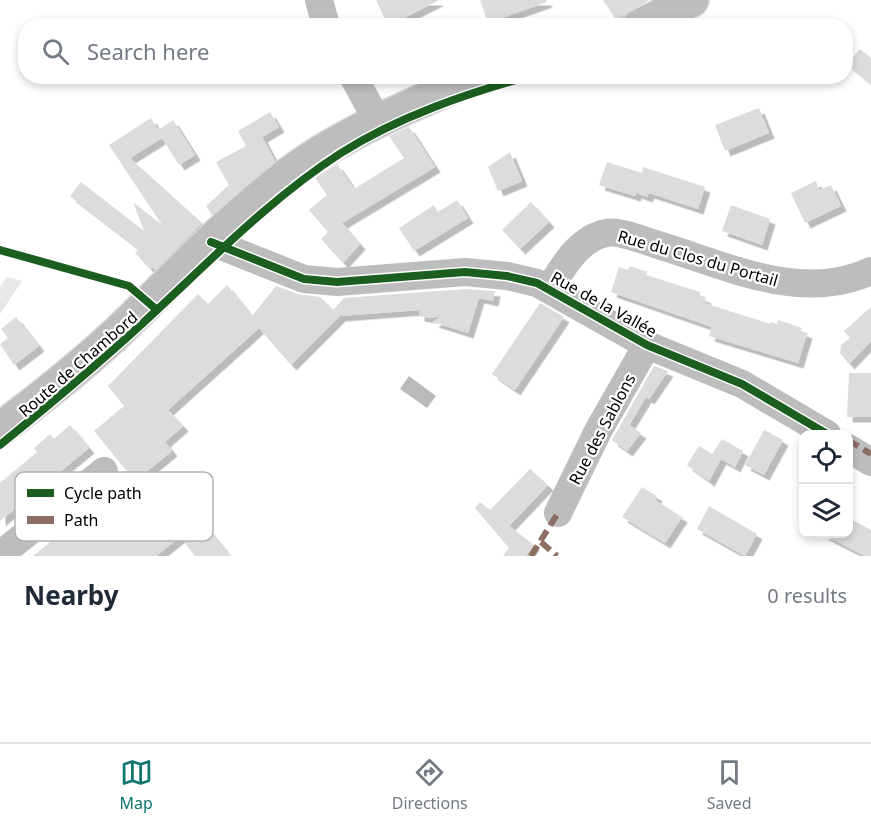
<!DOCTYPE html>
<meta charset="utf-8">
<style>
:root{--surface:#fff;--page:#f2f2f3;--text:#1f2937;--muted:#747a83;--line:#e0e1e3;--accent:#0f766e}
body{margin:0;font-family:"Noto Sans",sans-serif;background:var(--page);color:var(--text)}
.controls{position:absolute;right:18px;bottom:18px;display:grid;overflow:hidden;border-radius:12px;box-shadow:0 3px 9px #0003}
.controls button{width:54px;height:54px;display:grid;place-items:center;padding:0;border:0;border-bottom:2px solid var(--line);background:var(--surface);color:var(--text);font:30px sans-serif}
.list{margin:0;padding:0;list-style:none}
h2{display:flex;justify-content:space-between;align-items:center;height:78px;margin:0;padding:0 24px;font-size:26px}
h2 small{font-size:20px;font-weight:400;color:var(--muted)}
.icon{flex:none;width:33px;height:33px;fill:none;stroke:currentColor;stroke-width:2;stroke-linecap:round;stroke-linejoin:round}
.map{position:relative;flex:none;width:871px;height:556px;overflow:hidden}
.search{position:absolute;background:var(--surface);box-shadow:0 3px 9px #0003;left:18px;right:18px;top:18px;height:66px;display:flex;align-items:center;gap:15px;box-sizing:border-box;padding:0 21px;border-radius:24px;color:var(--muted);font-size:22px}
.sheet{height:186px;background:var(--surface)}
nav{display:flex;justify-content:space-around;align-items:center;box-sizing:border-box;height:84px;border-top:2px solid var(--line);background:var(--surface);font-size:16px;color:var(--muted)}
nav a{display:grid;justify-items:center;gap:3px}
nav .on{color:var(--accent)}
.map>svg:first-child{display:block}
.green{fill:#e8e8e8}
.water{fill:#bababa}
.building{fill:#dcdcdc;filter:url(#shadow)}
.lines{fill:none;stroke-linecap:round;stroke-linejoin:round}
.major-casing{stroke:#dbdbdb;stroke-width:36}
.minor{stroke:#bdbdbd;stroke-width:28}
.major{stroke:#bdbdbd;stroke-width:33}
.quiet{stroke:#8d6e63;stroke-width:6;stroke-dasharray:12 6;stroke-linecap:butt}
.cycleway-casing{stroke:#fff;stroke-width:11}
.cycleway{stroke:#1b5e20;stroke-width:8}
.labels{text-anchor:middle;stroke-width:4.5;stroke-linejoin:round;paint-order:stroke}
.street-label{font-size:16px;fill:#000;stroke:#fff}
.key{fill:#fff;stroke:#b2b2b2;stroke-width:1.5}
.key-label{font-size:16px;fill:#000}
</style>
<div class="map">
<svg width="871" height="556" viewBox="0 0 871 556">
<defs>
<filter id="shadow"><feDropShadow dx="5.5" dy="5.5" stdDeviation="0" flood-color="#0004"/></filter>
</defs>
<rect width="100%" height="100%" fill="#fff"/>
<!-- green -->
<polygon class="green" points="7,277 22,281 0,314 0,286"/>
<!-- water -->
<polygon class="water" points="409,376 436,396 427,408 400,389"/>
<!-- building -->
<g class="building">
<polygon points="376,0 439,0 400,20 398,26 388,26"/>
<polygon points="480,0 546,0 547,2 488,23"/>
<polygon points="603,0 649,0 616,20"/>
<polygon points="860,49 871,58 871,84 847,64"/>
<polygon points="759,108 769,133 725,151 715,125"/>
<polygon points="270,112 279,127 262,137 275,161 212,215 206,206 229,185 216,162 246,146 238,131"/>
<polygon points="151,118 158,130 173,120 195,155 179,165 162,138 130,158 202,223 155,270 153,267 150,269 135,253 139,249 70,196 81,182 144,231 133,202 162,225 109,145"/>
<polygon points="409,127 435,167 342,223 360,244 343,263 321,239 328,232 309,210 327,195 315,178 337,164 354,189 404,158 389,136"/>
<polygon points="510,152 522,181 498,191 488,167"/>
<polygon points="607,162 642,173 643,167 705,187 698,209 649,193 647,197 636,193 635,196 599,185"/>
<polygon points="816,181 819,190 831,185 841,206 805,223 791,193"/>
<polygon points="457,200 468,218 414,251 399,228 434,205 438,212"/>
<polygon points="531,202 549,222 520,249 502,230"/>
<polygon points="731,205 770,219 762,245 722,231"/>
<polygon points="630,266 647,272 646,275 700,292 700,296 706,298 704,303 770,324 770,322 777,324 778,320 802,328 801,331 807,333 798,363 709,336 712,327 611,292 619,267 628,270"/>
<polygon points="227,285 252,316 276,286 298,294 320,297 333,310 344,298 465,289 495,291 493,301 479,298 468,333 433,322 441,316 431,318 419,316 419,310 340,316 291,365 259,328 168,410 183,426 165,442 172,451 135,481 94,431 124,406 108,386 198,294 208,304"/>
<polygon points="540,303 564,317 515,390 492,374"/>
<polygon points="871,307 871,341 849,364 840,353 841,345 850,338 844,331"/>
<polygon points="16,317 39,346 14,365 0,344 8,338 1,329"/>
<polygon points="654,366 668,371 649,399 646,397 629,425 641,433 627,451 612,440"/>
<polygon points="849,373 871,373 871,417 847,417"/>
<polygon points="70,425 89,448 0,521 0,483 37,452 34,448 50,434 54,439"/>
<polygon points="764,430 783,440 764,475 745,465"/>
<polygon points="722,439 743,451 735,467 721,459 709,481 687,465 699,446 712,454"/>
<polygon points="530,469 548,485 509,526 534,545 526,556 503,556 509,548 475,508 480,502 490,510"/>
<polygon points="124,482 162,529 191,507 230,556 195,556 180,537 156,556 33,556"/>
<polygon points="642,487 657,496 655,500 682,517 665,543 622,517"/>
<polygon points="709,506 757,534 745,556 697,529"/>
<polygon points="849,518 871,530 871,556 865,556 822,534 849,534"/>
</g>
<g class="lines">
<!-- major casing -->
<g class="major-casing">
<g id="major">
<polyline points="639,26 692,0"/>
<path d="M0 429C40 399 79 368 116 334 170 282 222 226 282 179 339 134 412 105 479 76"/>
</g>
</g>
<!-- minor -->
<g class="minor">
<polyline points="319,0 326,26"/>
<polyline points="353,76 378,122"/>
<polyline points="211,242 304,279 337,282 465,272 507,276 537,283 647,345 742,384 827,434"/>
<path d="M549 289C563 267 578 239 606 233 619 230 642 240 655 244 723 264 801 304 871 271"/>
<polyline points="848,448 871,462"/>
<polyline points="558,513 598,431 647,345"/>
<polyline points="0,555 104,471"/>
</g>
<!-- major -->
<use href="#major" class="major"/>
<!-- quiet -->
<g class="quiet">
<polyline points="848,440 871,454"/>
<polyline points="541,542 557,556"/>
<polyline points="531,556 558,513"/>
</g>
<!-- cycleway casing -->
<g class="cycleway-casing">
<g id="cycleway">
<polyline points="211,242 304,279 337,282 465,272 507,276 537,283 647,345 742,384 827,434"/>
<polyline points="0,250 129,286 157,310"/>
<path d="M0 445C54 401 107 357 158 309 216 255 274 196 341 153 398 117 465 94 530 76"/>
</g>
</g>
<!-- cycleway -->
<use href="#cycleway" class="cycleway"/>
</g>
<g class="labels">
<!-- street labels -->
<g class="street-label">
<text transform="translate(698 258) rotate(16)" y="6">Rue du Clos du Portail</text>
<text transform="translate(604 304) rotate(29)" y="6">Rue de la Vallée</text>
<text transform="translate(78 364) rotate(-41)" y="6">Route de Chambord</text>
<text transform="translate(602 429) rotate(-62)" y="6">Rue des Sablons</text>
</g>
</g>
<!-- legend -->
<rect x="15" y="472" width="198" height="69" rx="9" class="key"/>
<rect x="27" y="489" width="27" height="8" fill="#1b5e20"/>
<rect x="27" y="516" width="27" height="8" fill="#8d6e63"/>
<g class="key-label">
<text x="64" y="499">Cycle path</text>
<text x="64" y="526">Path</text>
</g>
</svg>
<div class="controls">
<button><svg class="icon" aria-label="locate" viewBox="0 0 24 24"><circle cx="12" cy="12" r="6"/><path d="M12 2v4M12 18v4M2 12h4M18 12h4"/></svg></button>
<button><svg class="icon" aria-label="layers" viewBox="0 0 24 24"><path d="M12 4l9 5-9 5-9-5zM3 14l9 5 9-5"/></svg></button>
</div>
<div class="search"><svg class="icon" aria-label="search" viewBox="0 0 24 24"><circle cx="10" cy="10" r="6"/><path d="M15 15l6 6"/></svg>Search here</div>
</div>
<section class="sheet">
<h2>Nearby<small>0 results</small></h2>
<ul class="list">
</ul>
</section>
<nav>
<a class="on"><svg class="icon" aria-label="map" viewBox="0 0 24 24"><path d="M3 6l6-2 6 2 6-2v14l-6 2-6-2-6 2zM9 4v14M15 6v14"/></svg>Map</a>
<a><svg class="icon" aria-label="directions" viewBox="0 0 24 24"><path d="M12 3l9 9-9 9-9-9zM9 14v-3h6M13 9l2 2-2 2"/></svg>Directions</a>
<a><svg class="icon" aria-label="saved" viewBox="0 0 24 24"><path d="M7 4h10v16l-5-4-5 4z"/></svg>Saved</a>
</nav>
